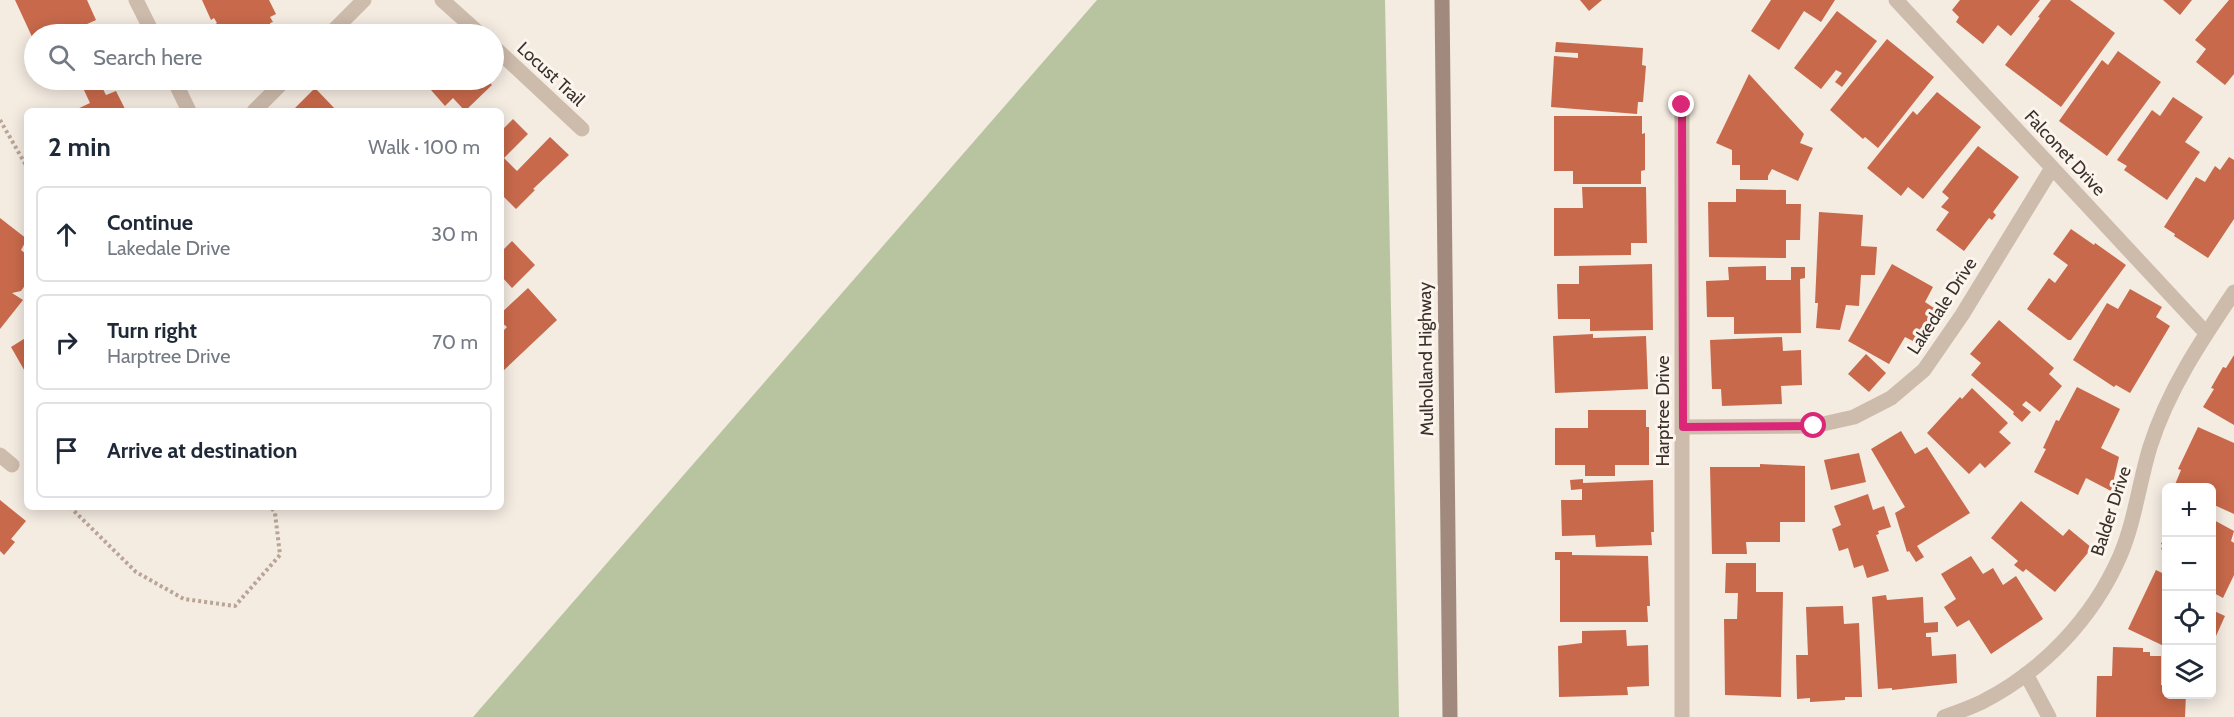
<!DOCTYPE html>
<meta charset="utf-8">
<style>
:root{--surface:#fff;--page:#f6f6f7;--text:#1f2937;--muted:#747a83;--line:#e0e1e3}
body{margin:0;font-family:Cabin,sans-serif;background:var(--page);color:var(--text)}
.controls{position:absolute;right:18px;bottom:18px;display:grid;overflow:hidden;border-radius:9px;box-shadow:0 3px 15px #0003}
.controls button{width:54px;height:54px;display:grid;place-items:center;padding:0;border:0;border-bottom:2px solid var(--line);background:var(--surface);color:var(--text);font:30px sans-serif}
.stop{position:absolute;width:18px;height:18px;margin:-14px;border:4px solid #db2777;border-radius:50%;background:#fff}
.stop.end{background:#db2777;border-color:#fff;box-shadow:0 2px 6px #0008}
.list{margin:0;padding:0;list-style:none}
h2{display:flex;justify-content:space-between;align-items:center;height:78px;margin:0;padding:0 24px;font-size:26px}
h2 small{font-size:20px;font-weight:400;color:var(--muted)}
.list li{display:grid;grid-template-columns:39px 1fr auto;gap:18px;align-items:center;box-sizing:border-box;height:96px;margin:0 12px 12px;padding:0 12px;border:2px solid var(--line);border-radius:9px}
.list b{display:block;font-size:22px;white-space:nowrap}
.list p{margin:0;font-size:20px;white-space:nowrap;color:var(--muted)}
.list em{font-size:20px;font-style:normal;color:var(--muted)}
.icon{flex:none;width:33px;height:33px;fill:none;stroke:currentColor;stroke-width:2;stroke-linecap:round;stroke-linejoin:round}
.map{position:relative;flex:none;width:2234px;height:717px;overflow:hidden}
.search{position:absolute;background:var(--surface);box-shadow:0 3px 15px #0003;left:24px;top:24px;width:480px;height:66px;display:flex;align-items:center;gap:15px;box-sizing:border-box;padding:0 21px;border-radius:33px;color:var(--muted);font-size:22px}
.panel{position:absolute;background:var(--surface);box-shadow:0 3px 15px #0003;left:24px;top:108px;width:480px;height:402px;border-radius:9px}
.map>svg:first-child{display:block}
.green{fill:#b8c4a0}
.building{fill:#c8694b}
.lines{fill:none;stroke-linecap:round;stroke-linejoin:round}
.path{stroke:#b9a596;stroke-width:4;stroke-dasharray:3 3;stroke-linecap:butt}
.minor{stroke:#cdbbac;stroke-width:15}
.secondary{stroke:#a18a7d;stroke-width:15}
.route{stroke:#db2777;stroke-width:8}
.labels{text-anchor:middle;stroke-width:6;stroke-linejoin:round;paint-order:stroke}
.street-label{font-size:18px;fill:#3b302b;stroke:#fbf5ee}
</style>
<div class="map">
<svg width="2234" height="717" viewBox="0 0 2234 717">
<rect width="100%" height="100%" fill="#f4ebe1"/>
<!-- green -->
<polygon class="green" points="1097,0 1385,0 1399,717 473,717"/>
<!-- building -->
<g class="building">
<polygon points="15,0 87,0 96,20 65,34 34,34 34,41"/>
<polygon points="202,0 269,0 276,14 270,17 273,22 270,23 274,32 268,34 218,34 214,25 217,23 214,18 211,20"/>
<polygon points="1580,0 1602,0 1589,11"/>
<polygon points="1771,0 1835,0 1821,22 1804,11 1779,50 1751,31"/>
<polygon points="1960,0 2040,0 2011,36 1998,25 1983,44 1956,22 1959,17 1952,10"/>
<polygon points="2051,0 2070,0 2115,33 2061,107 2005,65 2040,18 2038,17"/>
<polygon points="2163,0 2192,0 2180,15"/>
<polygon points="2229,0 2234,0 2234,74 2225,85 2196,62 2206,49 2195,40"/>
<polygon points="1837,11 1877,41 1842,87 1835,82 1842,73 1836,70 1821,89 1794,68"/>
<polygon points="1887,39 1934,77 1878,148 1865,137 1863,139 1830,110"/>
<polygon points="1556,42 1643,48 1642,65 1646,66 1643,102 1638,102 1637,114 1551,107 1554,56 1578,58 1578,53 1555,52"/>
<polygon points="2118,51 2161,82 2107,156 2059,121 2102,60 2108,65"/>
<polygon points="1749,74 1804,134 1800,143 1813,148 1798,181 1772,169 1768,176 1768,180 1740,180 1740,165 1732,165 1732,150 1716,143"/>
<polygon points="442,80 487,80 492,85 465,111 453,98 445,106 431,90"/>
<polygon points="99,81 106,95 116,91 126,111 73,111 90,103 83,88"/>
<polygon points="315,88 337,111 292,111"/>
<polygon points="1937,92 1981,127 1923,199 1908,187 1901,196 1867,168 1913,111 1917,115"/>
<polygon points="2173,97 2203,117 2185,142 2200,152 2167,200 2124,170 2127,166 2117,160 2152,110 2160,116"/>
<polygon points="1554,116 1642,116 1642,134 1645,133 1645,170 1641,171 1641,184 1573,184 1573,171 1554,171"/>
<polygon points="513,119 528,134 504,158 517,171 550,137 569,155 533,189 535,190 516,209 501,194 501,131"/>
<polygon points="1978,146 2019,177 1993,212 1996,215 1992,220 1989,218 1964,251 1936,230 1949,212 1941,207 1949,198 1942,192"/>
<polygon points="2229,157 2234,160 2234,219 2208,258 2174,236 2175,234 2164,227 2196,177 2205,182 2215,166 2220,170"/>
<polygon points="1582,187 1646,187 1647,243 1631,243 1631,255 1554,256 1554,208 1583,208"/>
<polygon points="1736,189 1786,190 1786,204 1801,204 1800,240 1786,240 1786,258 1709,257 1708,202 1736,202"/>
<polygon points="1819,212 1863,215 1861,246 1877,247 1875,275 1861,275 1859,306 1846,305 1840,330 1816,328 1818,303 1815,303"/>
<polygon points="0,218 27,239 21,250 27,255 27,270 24,274 26,276 26,284 21,291 12,293 23,300 0,329"/>
<polygon points="2071,229 2094,245 2095,243 2126,265 2071,340 2068,340 2027,309 2049,278 2055,283 2068,265 2053,254"/>
<polygon points="512,241 535,265 512,288 501,276 501,252"/>
<polygon points="1652,264 1653,330 1590,331 1590,319 1558,319 1557,284 1579,284 1579,266"/>
<polygon points="1892,264 1933,287 1925,302 1934,308 1930,315 1936,319 1927,336 1920,332 1915,342 1905,337 1889,364 1848,341"/>
<polygon points="1766,266 1766,280 1791,280 1791,267 1805,267 1805,278 1800,279 1801,333 1734,334 1734,317 1707,317 1706,281 1729,280 1728,267"/>
<polygon points="528,288 557,320 502,372 501,333 507,327 501,322 501,313"/>
<polygon points="2130,289 2162,307 2156,317 2170,326 2130,393 2116,385 2114,387 2073,360 2107,303 2118,309"/>
<polygon points="1999,320 2054,368 2049,374 2062,386 2040,412 2026,401 2022,405 2031,412 2022,422 2013,414 2014,412 1971,375 1981,363 1970,354"/>
<polygon points="1593,334 1593,338 1646,336 1648,389 1555,393 1553,336"/>
<polygon points="27,337 27,375 11,347"/>
<polygon points="1782,337 1783,351 1801,350 1802,385 1781,386 1782,404 1722,406 1721,389 1712,389 1710,340"/>
<polygon points="1866,354 1886,373 1869,392 1848,374"/>
<polygon points="2234,355 2234,425 2203,407 2214,389 2211,388 2223,367 2226,368"/>
<polygon points="2077,387 2120,409 2101,448 2119,457 2111,491 2086,478 2078,495 2034,472 2046,449 2043,448 2056,420 2059,421"/>
<polygon points="1972,388 2008,423 1999,432 2011,443 1985,468 1980,463 1969,474 1927,433 1960,397 1962,399"/>
<polygon points="1588,410 1646,410 1646,427 1649,427 1649,465 1615,465 1615,476 1585,476 1585,465 1555,465 1555,428 1588,428"/>
<polygon points="2198,427 2234,443 2234,514 2212,504 2212,488 2174,487 2181,470 2178,469"/>
<polygon points="1901,431 1915,454 1927,447 1970,513 1917,546 1924,557 1916,562 1909,551 1907,552 1895,513 1905,507 1871,449"/>
<polygon points="1859,453 1866,482 1831,490 1824,460"/>
<polygon points="1760,464 1805,466 1805,522 1780,522 1780,542 1746,542 1747,554 1712,554 1710,467 1760,467"/>
<polygon points="1583,479 1583,483 1653,480 1654,532 1651,532 1652,545 1596,547 1595,535 1562,536 1561,500 1582,500 1582,489 1571,490 1570,480"/>
<polygon points="1868,494 1873,510 1884,506 1891,527 1878,531 1879,534 1876,535 1889,571 1867,578 1863,565 1854,568 1848,548 1839,551 1832,529 1841,525 1834,506"/>
<polygon points="0,500 26,521 11,539 15,542 4,555 0,551"/>
<polygon points="2021,501 2063,536 2069,529 2092,548 2055,592 2026,569 2023,572 2014,565 2018,561 1991,538"/>
<polygon points="2212,519 2234,531 2231,541 2234,543 2234,575 2223,598 2212,592"/>
<polygon points="2166,533 2166,552 2161,549 2163,545 2161,544"/>
<polygon points="1555,552 1572,552 1572,555 1648,556 1650,606 1647,606 1648,622 1560,622 1560,560 1555,560"/>
<polygon points="1971,556 1983,574 1993,568 2003,585 2016,576 2043,619 1991,654 1969,620 1957,627 1944,607 1956,599 1941,574"/>
<polygon points="1726,563 1756,563 1756,592 1783,592 1781,697 1725,695 1724,619 1737,619 1738,593 1725,593"/>
<polygon points="2156,570 2166,575 2166,647 2128,629"/>
<polygon points="1886,595 1887,600 1923,597 1924,623 1938,622 1938,632 1926,633 1926,637 1931,637 1932,656 1956,654 1957,683 1892,690 1892,688 1878,689 1872,597"/>
<polygon points="1843,606 1844,624 1859,623 1862,697 1845,697 1845,700 1810,702 1810,698 1797,699 1796,655 1808,655 1806,607"/>
<polygon points="2212,610 2225,616 2212,645"/>
<polygon points="1626,630 1627,646 1648,645 1649,686 1627,687 1628,695 1559,697 1558,646 1582,643 1582,631"/>
<polygon points="2113,647 2143,648 2143,652 2150,652 2150,656 2161,656 2161,685 2166,685 2166,694 2186,694 2185,717 2096,717 2097,676 2112,676"/>
</g>
<g class="lines">
<!-- path -->
<g class="path">
<polyline points="0,120 27,167"/>
<polyline points="70,507 136,572 184,599 235,606 280,555 275,513 271,507"/>
</g>
<!-- minor -->
<g class="minor">
<polyline points="136,0 153,34"/>
<polyline points="442,0 480,34"/>
<polyline points="1896,0 2206,333"/>
<polyline points="330,34 364,0"/>
<polyline points="494,47 582,129"/>
<polyline points="174,80 189,111"/>
<polyline points="254,111 285,80"/>
<polyline points="1683,427 1814,426 1854,417 1891,398 1924,370 1962,315 2052,168"/>
<polyline points="0,455 12,465"/>
<polyline points="2026,674 2049,717"/>
<polyline points="1682,717 1682,105"/>
<path d="M1944 717C1957 712 1970 708 1982 702 2043 671 2093 618 2120 556 2135 521 2139 483 2150 447 2168 390 2201 341 2234 292"/>
</g>
<!-- secondary -->
<polyline class="secondary" points="1442,0 1450,717"/>
</g>
<g class="lines">
<!-- route -->
<polyline class="route" points="1682,105 1683,427 1814,426"/>
</g>
<g class="labels">
<!-- street labels -->
<g class="street-label">
<text transform="translate(551 74) rotate(43)" y="6">Locust Trail</text>
<text transform="translate(2065 153) rotate(47)" y="6">Falconet Drive</text>
<text transform="translate(1942 306) rotate(-57)" y="6">Lakedale Drive</text>
<text transform="translate(1426 359) rotate(-91)" y="6">Mulholland Highway</text>
<text transform="translate(1663 411) rotate(-90)" y="6">Harptree Drive</text>
<text transform="translate(2111 511) rotate(-72)" y="6">Balder Drive</text>
</g>
</g>
</svg>
<div class="controls">
<button>+</button>
<button>−</button>
<button><svg class="icon" aria-label="locate" viewBox="0 0 24 24"><circle cx="12" cy="12" r="6"/><path d="M12 2v4M12 18v4M2 12h4M18 12h4"/></svg></button>
<button><svg class="icon" aria-label="layers" viewBox="0 0 24 24"><path d="M12 4l9 5-9 5-9-5zM3 14l9 5 9-5"/></svg></button>
</div>
<div class="stop" style="left:1814px;top:426px"></div>
<div class="stop end" style="left:1682px;top:105px"></div>
<div class="search"><svg class="icon" aria-label="search" viewBox="0 0 24 24"><circle cx="10" cy="10" r="6"/><path d="M15 15l6 6"/></svg>Search here</div>
<section class="panel">
<h2>2 min<small>Walk · 100 m</small></h2>
<ul class="list">
<li><svg class="icon" aria-label="ahead" viewBox="0 0 24 24"><path d="M12 20V5M6 11l6-6 6 6"/></svg><div><b>Continue</b><p>Lakedale Drive</p></div><em>30 m</em></li>
<li><svg class="icon" aria-label="right" viewBox="0 0 24 24"><path d="M7 20v-9h11M14 6l5 5-5 5"/></svg><div><b>Turn right</b><p>Harptree Drive</p></div><em>70 m</em></li>
<li><svg class="icon" aria-label="arrive" viewBox="0 0 24 24"><path d="M6 21V4h12l-3 4 3 4H6"/></svg><div><b>Arrive at destination</b></div></li>
</ul>
</section>
</div>
